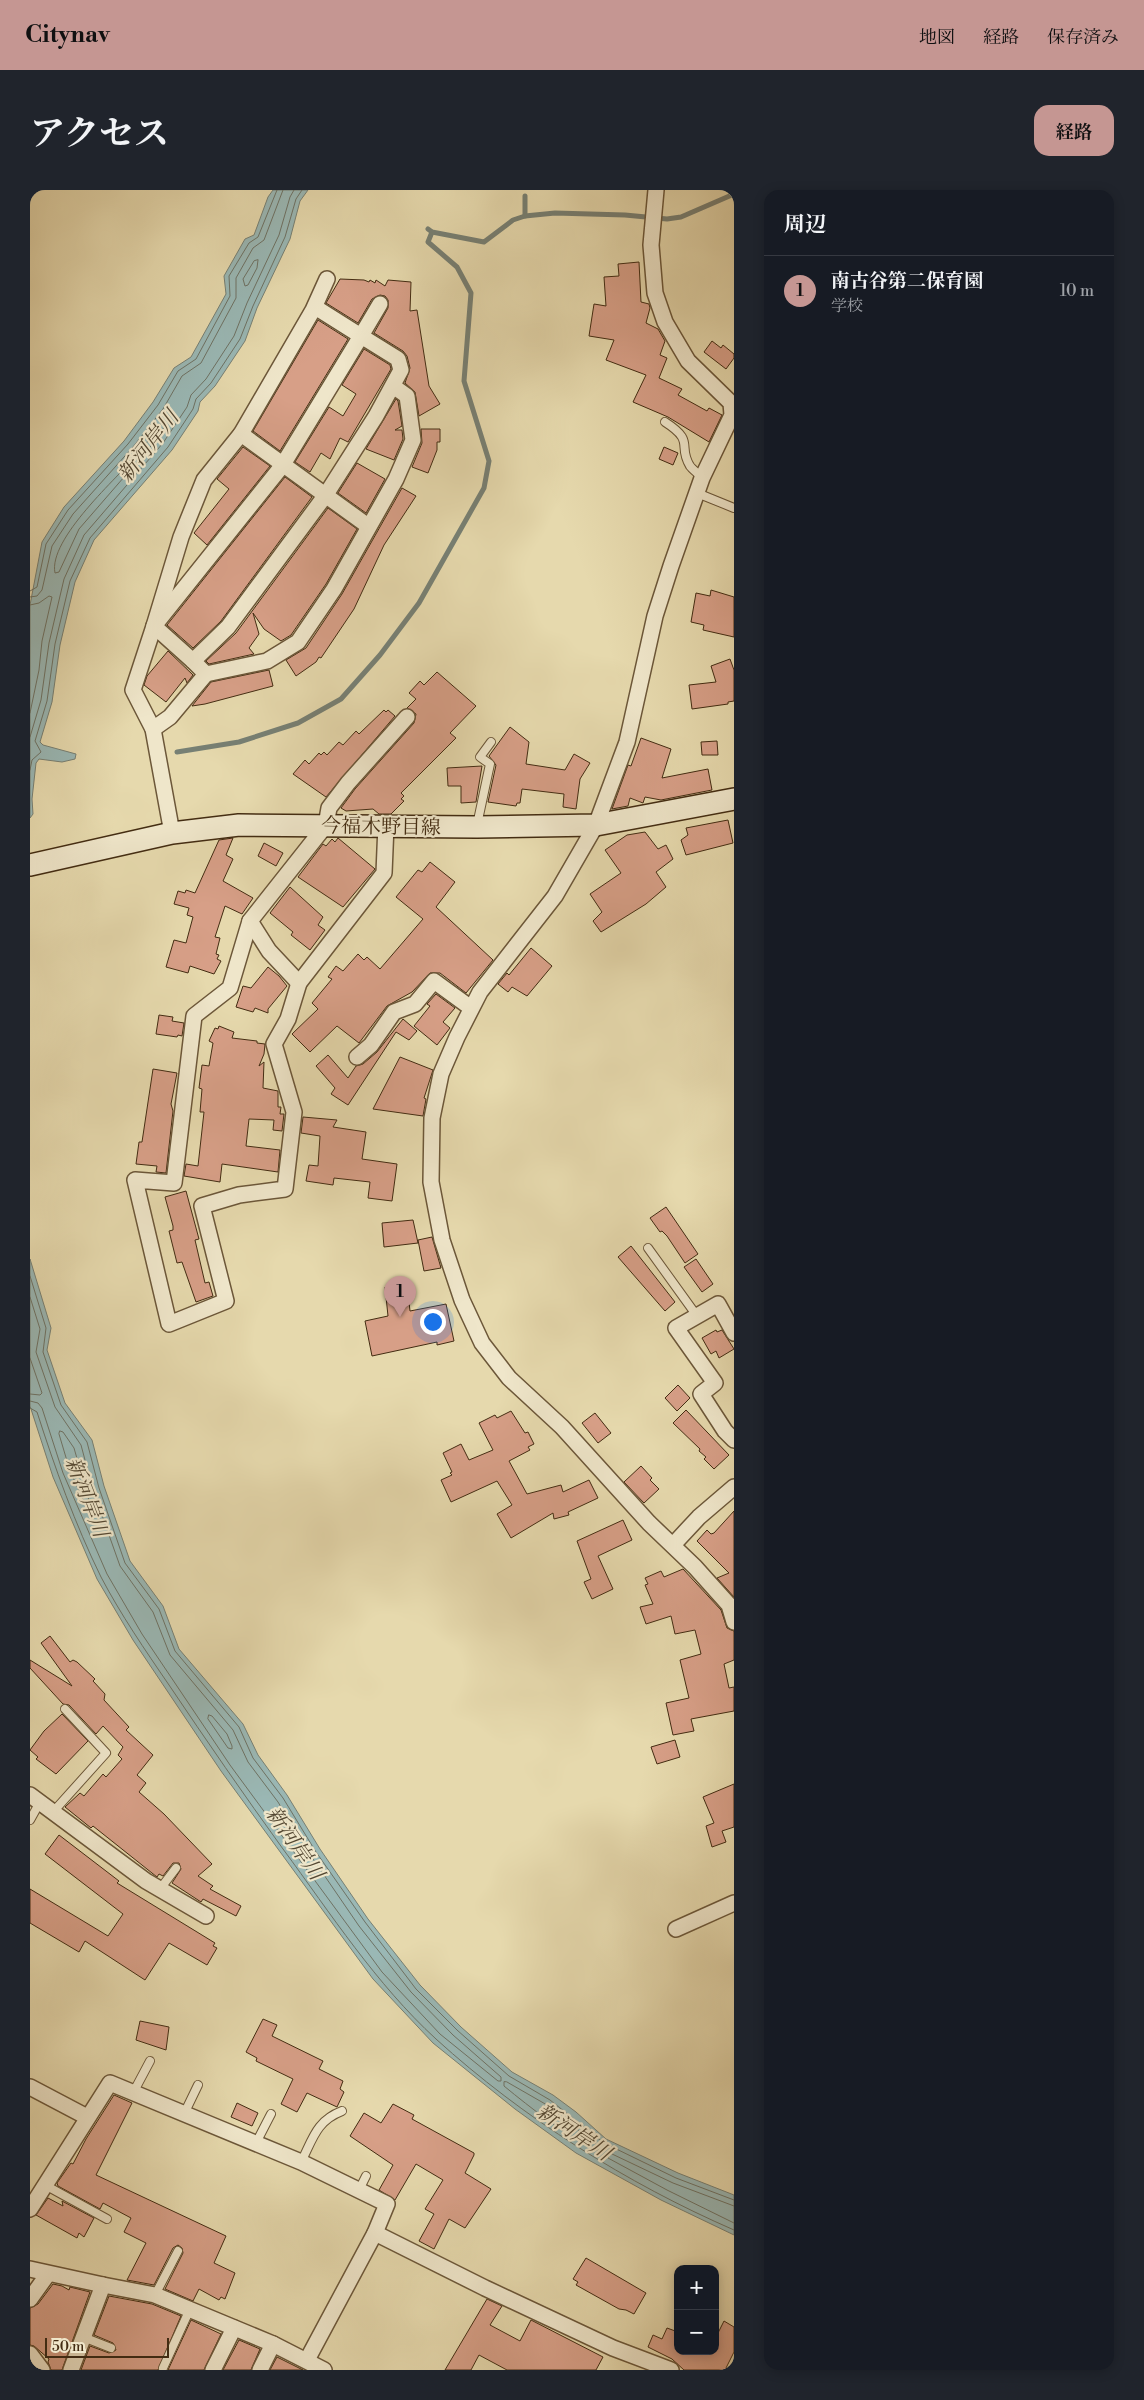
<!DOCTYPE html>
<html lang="ja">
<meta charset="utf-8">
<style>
:root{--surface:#171b24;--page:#20242c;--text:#f1f3f6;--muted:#9ea1a6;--line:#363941;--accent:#c59692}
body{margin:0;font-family:"Libre Bodoni","Noto Serif JP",serif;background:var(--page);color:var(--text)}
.controls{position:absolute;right:15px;bottom:15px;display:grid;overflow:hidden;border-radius:10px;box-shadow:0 2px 12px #0003}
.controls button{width:45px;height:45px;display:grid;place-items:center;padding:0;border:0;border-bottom:1px solid var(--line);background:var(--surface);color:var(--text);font:25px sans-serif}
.scale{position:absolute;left:15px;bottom:12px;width:124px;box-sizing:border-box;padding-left:5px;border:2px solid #432c12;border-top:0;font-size:14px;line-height:18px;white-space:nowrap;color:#432c12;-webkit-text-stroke:4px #efe6ca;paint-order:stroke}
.you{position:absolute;left:402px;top:1131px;width:18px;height:18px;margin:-12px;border:4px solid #fff;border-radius:50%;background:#1a73e8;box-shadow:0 0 0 8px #1a73e833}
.badge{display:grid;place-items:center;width:32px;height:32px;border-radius:50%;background:var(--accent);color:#111;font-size:16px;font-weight:700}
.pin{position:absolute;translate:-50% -41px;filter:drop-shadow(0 1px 2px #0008)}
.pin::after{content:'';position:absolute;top:26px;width:18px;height:15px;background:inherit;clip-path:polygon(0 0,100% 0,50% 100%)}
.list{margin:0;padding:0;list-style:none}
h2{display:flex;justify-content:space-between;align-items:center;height:65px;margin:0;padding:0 20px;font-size:21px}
h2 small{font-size:16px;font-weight:400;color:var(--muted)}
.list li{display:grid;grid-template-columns:32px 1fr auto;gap:15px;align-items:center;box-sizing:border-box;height:70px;padding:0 20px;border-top:1px solid var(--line)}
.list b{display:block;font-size:19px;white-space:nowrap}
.list p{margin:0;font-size:16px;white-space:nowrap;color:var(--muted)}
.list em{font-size:16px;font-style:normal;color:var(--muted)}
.map{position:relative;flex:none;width:704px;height:2180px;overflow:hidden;border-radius:15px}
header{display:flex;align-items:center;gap:30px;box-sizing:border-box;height:70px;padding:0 25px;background:var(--accent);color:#111}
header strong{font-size:24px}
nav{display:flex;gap:28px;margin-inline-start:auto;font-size:18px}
.intro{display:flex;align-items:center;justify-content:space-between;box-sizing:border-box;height:120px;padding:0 30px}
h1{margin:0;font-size:35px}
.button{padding:12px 22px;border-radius:15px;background:var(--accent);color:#111;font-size:18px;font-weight:700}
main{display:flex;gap:30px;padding:0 30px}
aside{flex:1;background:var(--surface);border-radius:15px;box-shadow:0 2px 12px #0003}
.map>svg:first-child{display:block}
.water{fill:#9ab8b5;stroke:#778074}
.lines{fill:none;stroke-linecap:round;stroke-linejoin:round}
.shore{stroke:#6e7264;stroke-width:1}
.stream{stroke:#778074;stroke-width:5}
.building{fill:#d79f87;stroke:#432c12}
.lane-casing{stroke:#6c5739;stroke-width:10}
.street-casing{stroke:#6c5739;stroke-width:18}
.secondary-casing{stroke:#432c12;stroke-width:24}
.lane{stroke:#efe6ca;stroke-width:8}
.street{stroke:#efe6ca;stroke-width:15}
.secondary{stroke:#efe6ca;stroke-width:21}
.labels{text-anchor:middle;stroke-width:4.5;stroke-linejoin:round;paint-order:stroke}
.street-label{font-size:20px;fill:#432c12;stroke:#efe6ca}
.water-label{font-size:21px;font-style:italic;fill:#544833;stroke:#efe6ca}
</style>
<header>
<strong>Citynav</strong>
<nav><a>地図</a><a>経路</a><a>保存済み</a></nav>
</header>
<div class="intro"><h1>アクセス</h1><a class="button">経路</a></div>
<main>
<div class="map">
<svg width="704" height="2180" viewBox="0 0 704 2180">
<rect width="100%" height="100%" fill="#e6d9ad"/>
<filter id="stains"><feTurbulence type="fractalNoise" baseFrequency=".004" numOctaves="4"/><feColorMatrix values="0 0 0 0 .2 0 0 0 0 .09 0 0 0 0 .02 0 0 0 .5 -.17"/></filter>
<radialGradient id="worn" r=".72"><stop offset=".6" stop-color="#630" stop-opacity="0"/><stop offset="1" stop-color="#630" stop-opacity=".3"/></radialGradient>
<!-- water -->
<g class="water">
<polygon points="243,0 278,0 270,11 260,49 227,118 215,151 185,196 170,212 168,221 142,260 64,350 45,392 30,455 22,512 10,552 13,555 46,564 45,569 32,572 9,569 6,573 2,609 3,624 0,628 0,415 12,352 34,317 94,251 123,212 144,178 161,167 196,104 194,86 215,49 224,45 238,7"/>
<polygon points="0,1069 21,1138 17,1160 35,1213 62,1250 74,1296 100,1371 133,1416 149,1459 213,1534 228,1565 257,1605 290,1659 338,1729 390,1795 431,1837 482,1882 523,1905 546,1922 576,1949 648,1983 704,2005 704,2045 631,2010 546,1963 485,1919 403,1853 343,1789 191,1581 103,1450 67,1389 23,1287 0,1216"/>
</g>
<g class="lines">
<!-- shore -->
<g class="shore">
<polygon points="228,70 227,78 218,95 215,96 213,89 224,71"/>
<path d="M132 232 135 231 136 234 127 249 49 339 29 382 25 383C18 349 88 287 109 263 117 253 124 242 132 232Z"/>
<polyline points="0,401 7,397 16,354 38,320 98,254 128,215 148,181 166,169 200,106 199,86 219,53 228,47 247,0"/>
<polyline points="0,407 7,406 12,400 22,356 43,324 103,257 133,219 152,186 171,173 206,108 206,88 223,58 234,50 253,0"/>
<polyline points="0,415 9,413 19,406 22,407 12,451 9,480 0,523"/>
<polyline points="0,547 11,510 19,453 34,389 54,345 133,253 157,217 161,205 176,189 204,146 217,113 249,45 260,7 264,0"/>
<polyline points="0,580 2,570 11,562 5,551 17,511 25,454 40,391 60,348 138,257 163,219 166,209 181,193 210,149 223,116 255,47 266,9 272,0"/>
<polyline points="0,1086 16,1138 13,1162 31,1215 57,1252 69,1298 95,1373 129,1419 145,1461 209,1537 223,1568 253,1608 286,1662 335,1732 386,1799 427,1840 479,1886 520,1910 574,1953 646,1988 704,2010"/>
<polyline points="0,1107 10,1139 6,1162 25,1217 51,1255 63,1300 90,1376 123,1422 140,1465 203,1540 218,1572 248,1612 281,1666 329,1736 381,1802 423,1845 471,1887 471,1891 468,1891 410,1844 352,1782 200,1575 112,1444 77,1384 33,1283 12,1218 8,1213 0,1211"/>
<polyline points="0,1168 12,1203 10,1205 0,1204"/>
<path d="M0 1218 7 1222C25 1278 45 1334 71 1387 91 1425 115 1460 139 1495 176 1550 214 1605 253 1659 301 1724 346 1794 406 1849 493 1928 596 1993 704 2040"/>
<polygon points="30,1241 33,1242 44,1258 60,1314 59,1317 56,1316 40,1281 29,1244"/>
<polygon points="179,1525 182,1526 197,1544 202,1556 202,1559 198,1558 178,1529"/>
<path d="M477 1892 517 1915 568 1956V1960H565C533 1943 502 1919 474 1896V1892Z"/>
<polyline points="704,2016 643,1993 580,1963 577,1964 578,1968 637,2000 704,2033"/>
</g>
<!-- stream -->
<g class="stream">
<polyline points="495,6 495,26"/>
<polyline points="398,39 402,42 454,52 483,30 495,26 525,23 595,25 637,29 651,27 704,4"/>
<polyline points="147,562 209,552 268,533 311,509 350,465 389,413 454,298 459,271 434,191 441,103 427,77 398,52 402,42"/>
</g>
</g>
<!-- building -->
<g class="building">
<polygon points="609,72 611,112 619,114 620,118 616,133 628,139 635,151 630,165 637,168 629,188 652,199 648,205 677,221 679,218 692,225 679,252 638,227 603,212 616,185 576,170 584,150 559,146 564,114 576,116 574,87 589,86 588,74"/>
<polygon points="310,89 334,90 339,92 340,90 345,93 346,90 355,96 358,90 381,92 380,121 387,120 399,196 410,214 389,226 385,202 375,193 380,178 377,166 373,161 344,143 358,118 358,110 355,106 350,105 342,109 328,133 296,113"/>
<polygon points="288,130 318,149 250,261 223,241"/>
<polygon points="682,151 691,158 693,155 704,164 704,168 696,179 674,162"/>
<polygon points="334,159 360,175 361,179 318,252 310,248 300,269 291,263 280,282 265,272 299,217 313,226 326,204 312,195"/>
<polygon points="366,209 368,211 372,236 365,240 372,240 373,249 364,270 336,259"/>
<polygon points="391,239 410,239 410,252 407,252 407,260 398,283 382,277 392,253"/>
<polygon points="213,257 240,276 177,355 164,343 199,299 187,289"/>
<polygon points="634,257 648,263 643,275 629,269"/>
<polygon points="327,273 355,289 336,323 308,303"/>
<polygon points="255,287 282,307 191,431 163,458 137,435"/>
<polygon points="372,298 386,306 354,355 324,419 291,468 289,467 286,472 266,486 256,470 276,458 312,404"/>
<polygon points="298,318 327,339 296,394 261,445 251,451 234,439 223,423 229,444 219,458 224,464 179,474 176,471 206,443"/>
<polygon points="681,400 704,407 704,447 673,440 674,435 661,432 666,403 680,406"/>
<polygon points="138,461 163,485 157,493 155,488 136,512 114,495 117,486"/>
<polygon points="700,469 704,480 704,511 698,512 698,514 662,519 659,495 686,492 681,476"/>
<polygon points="239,480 243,496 175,514 162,516 181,492"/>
<polygon points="407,482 446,516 420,543 426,548 371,603 374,606 371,609 374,611 361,624 349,624 343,619 316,621 311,618 325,599 384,533 386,524 377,518 386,509 379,503 390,491 394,495"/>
<polygon points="354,520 356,522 358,520 365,526 296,607 263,584 275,570 279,574 289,563 291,565 294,562 297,565 309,552 313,555 326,541 329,544"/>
<polygon points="480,537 499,552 496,574 535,580 544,564 560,573 550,589 546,619 533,617 534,604 492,599 490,613 487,613 486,616 458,612 466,575 459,566"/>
<polygon points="611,548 641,559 632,588 678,579 682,600 631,610 615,607 613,613 600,608 598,616 582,619 598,575 601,576"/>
<polygon points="687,551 688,565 672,565 671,552"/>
<polygon points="452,576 446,612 431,613 431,596 418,596 417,578"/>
<polygon points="698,630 703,653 656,665 651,650 658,645 656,638"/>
<polygon points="615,642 628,659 636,655 643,669 626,682 636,697 616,714 571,742 563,731 572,722 560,704 591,683 575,660 597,645"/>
<polygon points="203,648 196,665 203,669 193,691 223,708 212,724 195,716 185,747 190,748 186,764 189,765 187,769 191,771 184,784 160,776 158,783 136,777 144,750 156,753 163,727 157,725 159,718 144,714 148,701 155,703 156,700 165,703 189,650"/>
<polygon points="308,648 345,679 313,717 268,687 293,654 296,656 302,649 305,652"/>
<polygon points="234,653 253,663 246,676 228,666"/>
<polygon points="400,672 425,692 406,717 463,770 436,803 410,783 400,783 382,802 357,816 329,853 307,836 280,862 262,844 288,819 282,813 302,789 298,787 306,776 313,781 328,764 334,770 337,767 350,779 393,729 366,707 388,680 392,682"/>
<polygon points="260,697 293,727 288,735 295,740 280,760 261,745 263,742 240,723"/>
<polygon points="501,758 522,776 497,806 482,797 478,802 468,794 477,783 479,785"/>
<polygon points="238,777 249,786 257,796 238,819 238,823 225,818 223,822 206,817 213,796 221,798"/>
<polygon points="406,804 425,818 413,832 420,838 407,855 384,836 400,816 397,814"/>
<polygon points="129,825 143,827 142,831 154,833 152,846 148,845 147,847 126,844"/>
<polygon points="373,829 387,841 379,850 366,842 318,915 301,904 305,898 286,876 298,865 318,888 326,876 333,874 347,862"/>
<polygon points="189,836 204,842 202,848 227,851 227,853 235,854 234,864 229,876 234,872 233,898 248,901 248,917 251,917 250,924 254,924 252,941 243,940 244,930 219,929 216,956 250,960 248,982 192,974 190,992 154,986 156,974 168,976 174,922 170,922 172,899 169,898 172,875 179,876 183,853 179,851 185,838 188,839"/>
<polygon points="370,867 403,880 394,908 396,909 393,926 343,919"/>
<polygon points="123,879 147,883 141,914 143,921 136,983 126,982 127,976 106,974 109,952 112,952"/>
<polygon points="273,927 307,930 303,937 336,942 332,969 367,974 362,1011 338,1008 340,992 304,988 303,995 276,991 279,975 288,976 290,946 271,943"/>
<polygon points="156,1001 169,1049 165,1050 175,1093 179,1092 183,1106 166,1112 152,1072 147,1073 139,1041 143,1040 143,1036 135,1007"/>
<polygon points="636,1017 668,1064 655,1073 637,1046 632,1041 630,1042 620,1028"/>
<polygon points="383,1030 388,1053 354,1057 352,1033"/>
<polygon points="402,1047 411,1078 394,1081 388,1050"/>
<polygon points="601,1056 645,1112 635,1121 588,1067"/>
<polygon points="666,1069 683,1094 672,1102 654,1077"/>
<polygon points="377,1095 380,1121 416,1114 424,1151 407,1155 407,1152 342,1166 335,1131 358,1126 355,1097"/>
<polygon points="686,1140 687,1142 692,1140 704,1159 689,1168 686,1161 681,1164 672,1148"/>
<polygon points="648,1195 660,1208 647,1221 635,1208"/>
<polygon points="656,1220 699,1265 684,1279 674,1269 676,1267 669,1261 670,1259 643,1233"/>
<polygon points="481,1221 495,1243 498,1242 504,1254 498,1257 500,1260 479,1271 497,1304 531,1295 533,1302 559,1290 568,1308 538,1322 539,1325 524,1329 523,1323 481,1348 467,1324 482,1315 467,1291 421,1312 411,1290 422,1285 420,1283 422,1282 413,1263 431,1254 439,1270 463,1260 449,1233 465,1225 467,1228"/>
<polygon points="565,1223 581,1243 568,1253 552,1233"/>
<polygon points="611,1276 622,1288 620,1290 629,1299 614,1313 594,1292"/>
<polygon points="704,1321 704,1407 687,1388 699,1383 667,1351 677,1340 681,1344 684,1343"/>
<polygon points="593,1330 602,1350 568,1366 583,1399 562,1409 554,1392 561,1389 547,1351"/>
<polygon points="653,1379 691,1420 697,1438 704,1441 704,1470 694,1474 699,1498 704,1497 704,1521 661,1529 664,1541 643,1545 636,1513 659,1508 650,1470 671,1464 665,1440 645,1444 641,1426 616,1434 610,1417 623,1414 615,1395 618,1394 615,1388 631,1381 634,1387"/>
<polygon points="20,1446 40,1472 43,1470 47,1472 65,1489 63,1491 75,1504 74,1510 99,1537 96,1540 123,1565 107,1585 116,1593 109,1602 134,1624 182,1674 168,1686 183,1696 180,1699 211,1716 206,1726 173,1709 171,1712 142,1693 151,1679 149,1673 143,1673 133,1686 129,1684 127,1687 63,1636 61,1638 35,1617 50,1603 54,1606 73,1584 76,1587 92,1569 88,1565 93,1557 73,1536 66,1544 39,1515 33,1514 0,1478 0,1470 42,1496 11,1453"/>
<polygon points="32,1524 58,1551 26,1584 6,1569 8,1567 0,1560 14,1541"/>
<polygon points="645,1550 650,1567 627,1574 621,1557"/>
<polygon points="704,1594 704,1637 692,1641 696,1652 682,1657 676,1636 684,1633 673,1607"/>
<polygon points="29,1645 89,1691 87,1693 185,1753 183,1756 187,1758 177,1775 139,1753 115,1790 55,1751 49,1762 0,1733 0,1699 78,1746 93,1724 15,1664"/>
<polygon points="233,1829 247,1835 242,1846 293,1871 289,1879 313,1891 310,1899 314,1902 307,1917 277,1903 267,1922 251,1914 263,1889 226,1871 227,1868 216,1862"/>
<polygon points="110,1831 139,1837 136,1860 106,1850"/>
<polygon points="84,1905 102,1913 66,1985 196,2046 184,2073 205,2083 195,2109 191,2107 189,2110 169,2099 163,2111 135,2099 153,2063 152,2058 148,2055 143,2058 124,2095 97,2090 116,2053 94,2042 101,2028 73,2013 70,2019 28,1996 27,1993 41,1973 43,1974 56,1949"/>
<polygon points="207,1913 228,1923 222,1936 201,1927"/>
<polygon points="363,1914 384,1925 382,1929 444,1963 444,1965 435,1983 461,1999 435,2038 419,2029 404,2059 389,2051 404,2024 395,2019 413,1990 386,1974 365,2010 349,2000 363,1975 320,1946 334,1923 351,1933"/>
<polygon points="18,2008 33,2016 32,2011 64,2028 54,2047 49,2043 47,2048 6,2025"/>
<polygon points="556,2068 616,2103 604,2124 596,2120 589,2119 546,2095 548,2092 543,2089"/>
<polygon points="23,2094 32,2096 39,2100 40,2097 60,2102 32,2180 21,2180 18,2172 19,2169 4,2156 0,2155 0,2118 8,2114"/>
<polygon points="79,2106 122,2114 151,2126 128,2180 51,2180 60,2156 79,2163 86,2160 83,2153 64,2145"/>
<polygon points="457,2109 472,2116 460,2135 490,2151 501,2130 573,2167 566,2180 477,2180 449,2165 441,2180 415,2180"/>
<polygon points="161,2130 191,2144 174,2180 138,2180"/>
<polygon points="694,2131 704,2137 704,2162 695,2180 654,2180 642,2169 618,2157 623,2145 632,2149 637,2138 648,2142 648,2161 685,2161 685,2149"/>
<polygon points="209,2150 230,2159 221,2180 193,2180"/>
<polygon points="247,2167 273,2180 240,2180"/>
</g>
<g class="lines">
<!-- lane casing -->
<g class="lane-casing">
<g id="lane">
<path d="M635 232C666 252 647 255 660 276 663 280 669 284 672 288"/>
<polyline points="667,303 704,318"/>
<polyline points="447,635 460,574 450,567 461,552"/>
<polyline points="618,1058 667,1126"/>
<polyline points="23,1622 76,1563 35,1519"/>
<polyline points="0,1630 10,1612"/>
<polyline points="130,1699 146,1678"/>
<polyline points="103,1903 120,1871"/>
<polyline points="154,1924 168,1895"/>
<polyline points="226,1953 241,1924"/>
<path d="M271 1972C283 1949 286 1931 312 1921"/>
<polyline points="15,1995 77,2029"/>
<polyline points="329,2000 336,1986"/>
<polyline points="125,2105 148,2061"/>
<polyline points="53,2147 81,2158"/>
<polyline points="133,2178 160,2119"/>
</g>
</g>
<!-- street casing -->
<g class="street-casing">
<g id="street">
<polyline points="626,0 621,55 625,103 635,132 658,171 701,213 702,225 672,288 641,376 625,426 597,552 566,635 525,706 450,802 427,847 411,884 402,928 401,992 412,1050 432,1110 452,1153 479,1188 532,1237 619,1333 665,1377 699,1415 704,1432"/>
<polyline points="285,117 331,146 350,114"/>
<polyline points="211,244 338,336"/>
<polyline points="163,471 124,436 151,347 174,290 211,244 283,120 297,89"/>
<polyline points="123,539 140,527 176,484"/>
<polyline points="356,635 354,683 269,793 258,829 244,854 264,922 255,999 209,1005 172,1016 196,1111 139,1134 105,990 144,993 164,826 200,798 220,731 296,635 299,618 318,593 377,527"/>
<polyline points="142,643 123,539 103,500 124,436 252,276 331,146 368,169 371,180 346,226 295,306 198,437 163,471 176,484 237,471 268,452 304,399 366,289 383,250 377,206 363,196"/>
<polyline points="220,731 239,761 269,793"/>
<polyline points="327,867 341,855 364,822 385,814 404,791 441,818"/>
<polyline points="704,1143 688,1114 646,1138 685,1193 671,1204 695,1241 704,1250"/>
<polyline points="643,1355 669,1327 704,1297"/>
<polyline points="0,1605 116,1691 176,1726"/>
<polyline points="646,1739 704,1713"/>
<polyline points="0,1897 57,1927"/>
<polyline points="0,2019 80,1893 271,1972 357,2014 345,2043 277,2170"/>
<polyline points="345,2043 455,2098 583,2158 641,2180"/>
<polyline points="0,2079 73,2095"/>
<polyline points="0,2109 18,2084"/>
<polyline points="0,2164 12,2180"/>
<polyline points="41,2180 73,2095 125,2105 243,2154 294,2180"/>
<polyline points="183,2180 204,2138"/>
<polyline points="230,2180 243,2154"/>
</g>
</g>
<!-- secondary casing -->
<g class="secondary-casing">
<polyline id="secondary" points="0,675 142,643 209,635 447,637 566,635 704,609"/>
</g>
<!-- lane -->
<use href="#lane" class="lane"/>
<!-- street -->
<use href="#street" class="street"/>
<!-- secondary -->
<use href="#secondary" class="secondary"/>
</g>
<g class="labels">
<!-- street labels -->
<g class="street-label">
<text transform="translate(351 636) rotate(1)" y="7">今福木野目線</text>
</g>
<!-- water labels -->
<g class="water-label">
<text transform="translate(118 256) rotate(-52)" y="7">新河岸川</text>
<text transform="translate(57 1307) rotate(69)" y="7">新河岸川</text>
<text transform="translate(265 1653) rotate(55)" y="7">新河岸川</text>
<text transform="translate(544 1942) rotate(34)" y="7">新河岸川</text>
</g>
</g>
<rect width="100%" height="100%" filter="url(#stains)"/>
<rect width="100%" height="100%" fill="url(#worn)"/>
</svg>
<div class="controls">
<button>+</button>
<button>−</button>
</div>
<div class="scale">50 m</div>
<div class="you"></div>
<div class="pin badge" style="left:370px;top:1127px">1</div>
</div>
<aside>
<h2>周辺<small></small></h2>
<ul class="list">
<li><span class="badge">1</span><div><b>南古谷第二保育園</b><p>学校</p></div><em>10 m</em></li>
</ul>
</aside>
</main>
